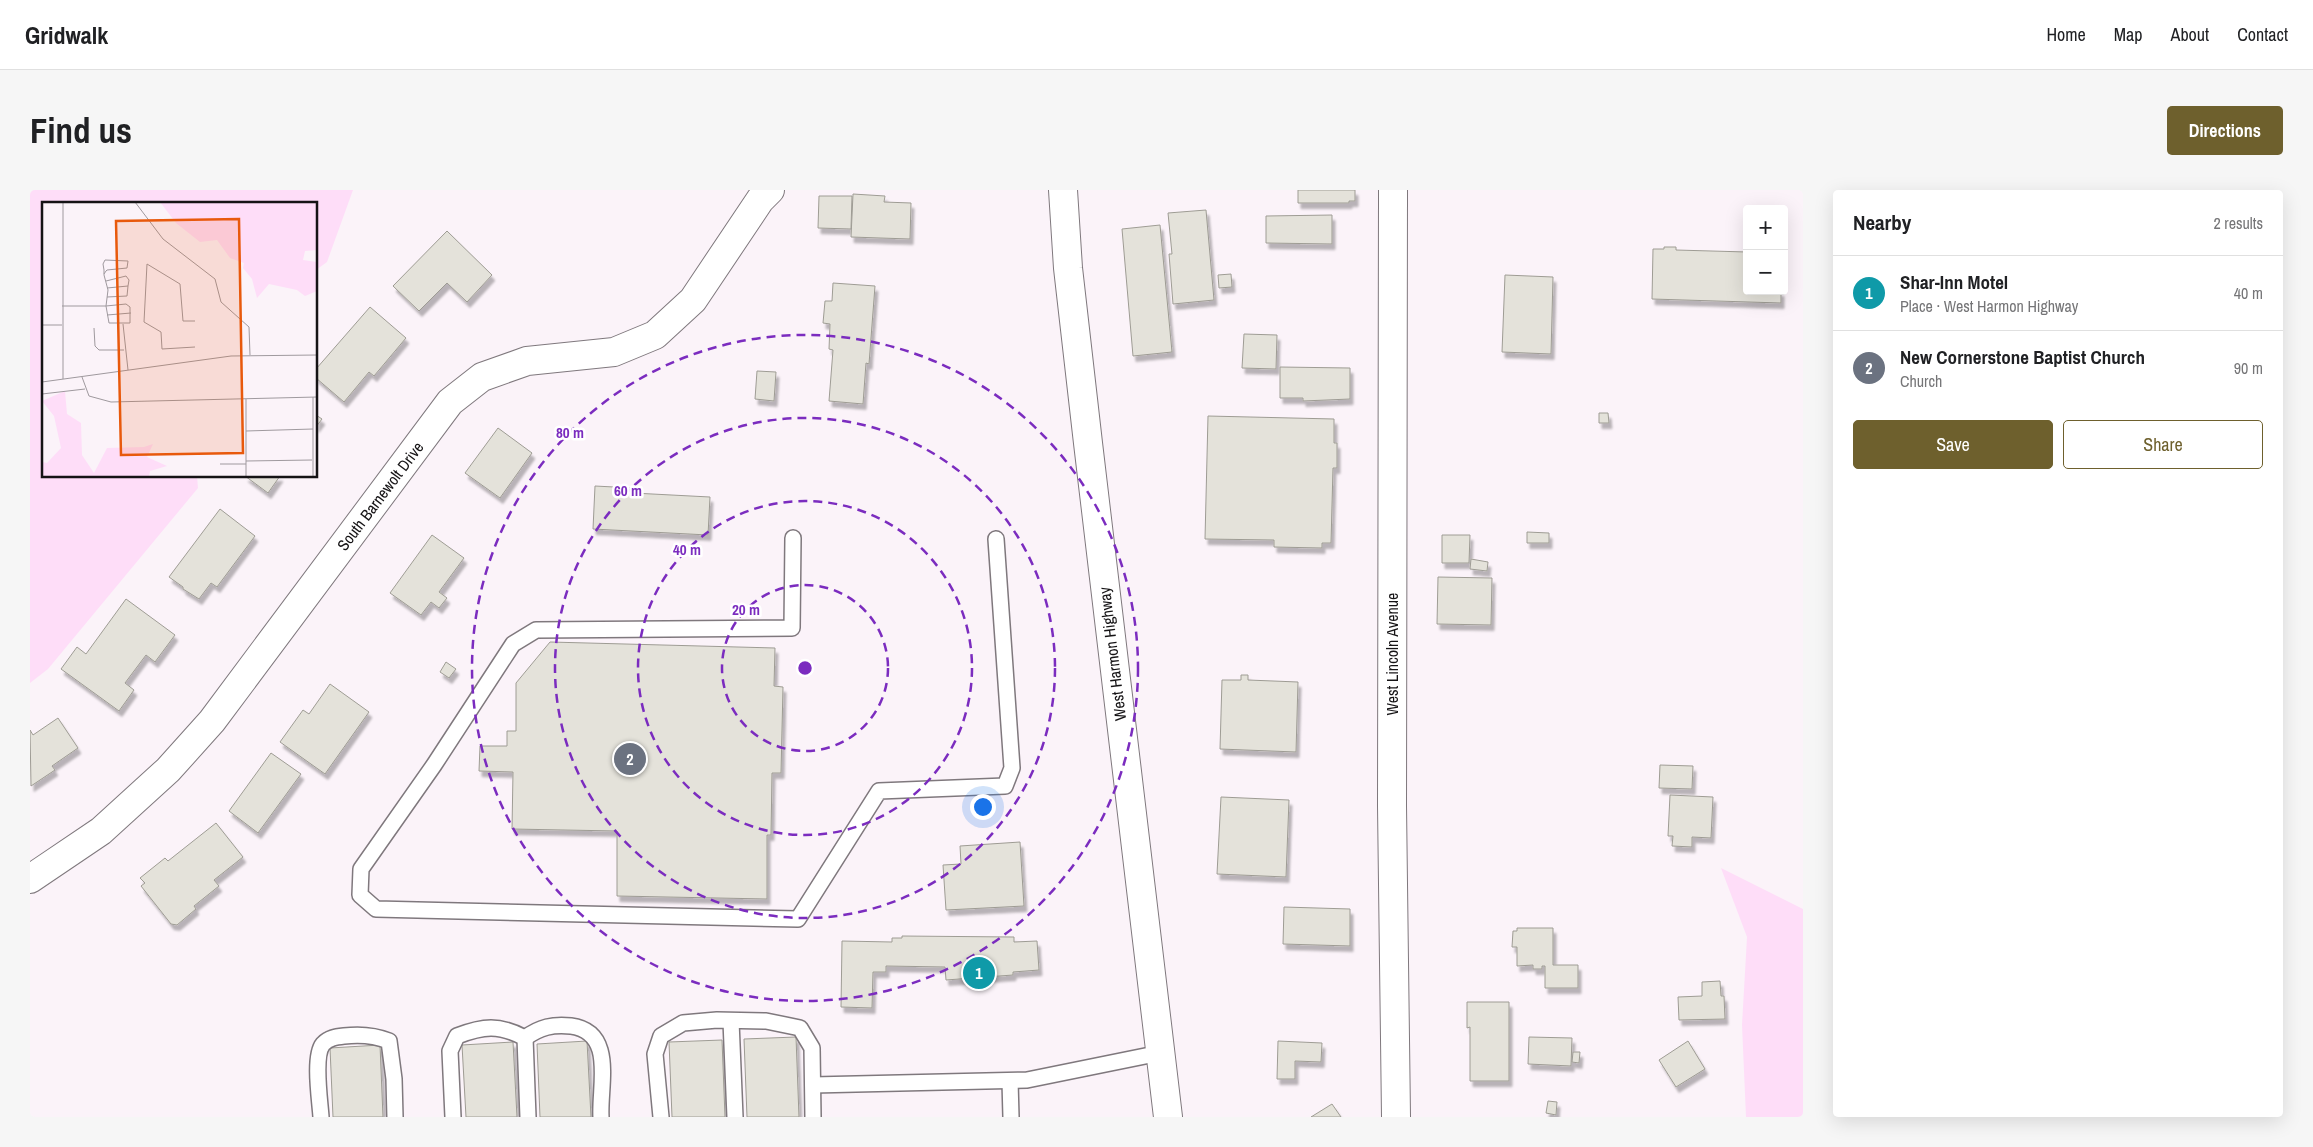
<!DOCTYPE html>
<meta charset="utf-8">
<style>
:root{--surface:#fff;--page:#f6f6f6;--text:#202124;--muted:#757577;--line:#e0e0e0;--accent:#6e602d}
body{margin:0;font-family:"Archivo Narrow",sans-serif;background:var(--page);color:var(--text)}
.controls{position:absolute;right:15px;top:15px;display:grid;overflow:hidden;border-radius:5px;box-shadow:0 5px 20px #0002}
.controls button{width:45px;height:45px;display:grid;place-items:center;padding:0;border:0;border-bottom:1px solid var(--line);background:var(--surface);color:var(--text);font:25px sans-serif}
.you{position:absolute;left:952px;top:616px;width:18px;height:18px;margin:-12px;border:4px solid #fff;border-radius:50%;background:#1a73e8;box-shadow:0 0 0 8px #1a73e833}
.badge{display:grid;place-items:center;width:32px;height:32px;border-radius:50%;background:var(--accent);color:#fff;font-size:16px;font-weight:700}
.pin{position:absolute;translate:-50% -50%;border:2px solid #fff;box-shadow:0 1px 5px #0006}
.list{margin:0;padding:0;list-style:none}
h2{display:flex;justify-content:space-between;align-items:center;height:65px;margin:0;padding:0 20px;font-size:21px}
h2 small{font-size:16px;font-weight:400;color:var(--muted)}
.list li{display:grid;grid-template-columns:32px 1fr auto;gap:15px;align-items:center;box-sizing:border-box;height:75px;padding:0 20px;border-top:1px solid var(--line)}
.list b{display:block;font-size:19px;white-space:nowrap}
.list p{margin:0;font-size:16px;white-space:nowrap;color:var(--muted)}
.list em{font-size:16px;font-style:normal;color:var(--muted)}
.actions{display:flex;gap:10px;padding:15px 20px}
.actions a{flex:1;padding:11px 0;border:1px solid var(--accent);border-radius:5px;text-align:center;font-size:18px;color:var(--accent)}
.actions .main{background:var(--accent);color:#fff}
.map{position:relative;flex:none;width:1773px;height:927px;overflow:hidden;border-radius:5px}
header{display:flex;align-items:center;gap:30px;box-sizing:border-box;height:70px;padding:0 25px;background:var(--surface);border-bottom:1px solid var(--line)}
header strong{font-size:24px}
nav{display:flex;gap:28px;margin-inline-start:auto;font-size:18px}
.intro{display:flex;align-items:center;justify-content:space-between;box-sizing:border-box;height:120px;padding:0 30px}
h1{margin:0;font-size:35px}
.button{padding:12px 22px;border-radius:5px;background:var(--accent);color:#fff;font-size:18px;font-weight:700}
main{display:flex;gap:30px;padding:0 30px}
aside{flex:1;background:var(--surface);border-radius:5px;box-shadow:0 5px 20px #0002}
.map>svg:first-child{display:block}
.green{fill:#feddf8}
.building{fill:#e4e2da;stroke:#9e9c94;filter:url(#shadow)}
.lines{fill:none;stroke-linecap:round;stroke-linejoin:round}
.service-casing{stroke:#7f787d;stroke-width:18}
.minor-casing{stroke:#7f787d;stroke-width:30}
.secondary-casing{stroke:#7f787d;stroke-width:30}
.service{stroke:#fff;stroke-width:15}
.minor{stroke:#fff;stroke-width:28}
.secondary{stroke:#fff;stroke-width:28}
.ring{fill:none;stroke:#7b2cbf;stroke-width:2.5;stroke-dasharray:9 6}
.labels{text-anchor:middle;stroke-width:5;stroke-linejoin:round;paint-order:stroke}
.street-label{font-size:16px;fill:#151315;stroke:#fff}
.inset-road{fill:none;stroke:#9f999e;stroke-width:1}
.view{fill:#e8590c;fill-opacity:0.15;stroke:#e8590c;stroke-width:2.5}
.inset-edge{fill:none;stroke:#151315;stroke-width:2.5}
.centre{fill:#7b2cbf;stroke:#fff;stroke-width:2.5}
.ring-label{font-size:15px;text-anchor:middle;font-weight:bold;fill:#7b2cbf;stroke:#fff;stroke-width:5;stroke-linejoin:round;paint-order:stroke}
</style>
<header>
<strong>Gridwalk</strong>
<nav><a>Home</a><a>Map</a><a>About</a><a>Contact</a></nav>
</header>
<div class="intro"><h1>Find us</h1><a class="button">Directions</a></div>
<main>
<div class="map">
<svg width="1773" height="927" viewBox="0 0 1773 927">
<defs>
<filter id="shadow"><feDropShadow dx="3" dy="5.5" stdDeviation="1" flood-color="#0004"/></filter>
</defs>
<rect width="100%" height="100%" fill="#fbf3f9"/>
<!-- green -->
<g class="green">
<polygon points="0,0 323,0 297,72 286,80 286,14 14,14 14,286 167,286 168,298 18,479 0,493"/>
<polygon points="1691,678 1773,719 1773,927 1716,927 1712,835 1717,747"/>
</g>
<!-- building -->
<g class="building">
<polygon points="1268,0 1325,0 1325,11 1319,11 1319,13 1268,13"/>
<polygon points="823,4 855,6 854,12 881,13 880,49 821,47"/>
<polygon points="789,6 822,6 821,39 788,38"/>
<polygon points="1176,20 1184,110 1143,114 1139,64 1142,64 1138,23"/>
<polygon points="1302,25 1302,54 1236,53 1236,26"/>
<polygon points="1130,35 1142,162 1103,166 1092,39"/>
<polygon points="417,41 462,85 437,112 417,93 389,121 363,96"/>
<polygon points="1634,57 1646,57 1646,60 1717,62 1717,101 1751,101 1751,113 1622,109 1623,59 1634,59"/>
<polygon points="1201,84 1202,97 1189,98 1188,85"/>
<polygon points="1475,85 1523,87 1521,164 1472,162"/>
<polygon points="803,93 845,96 839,174 836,173 833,214 799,211 803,160 799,159 800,134 793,133 795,111 802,111"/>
<polygon points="340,117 376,148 344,186 339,182 314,212 286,188 286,179"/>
<polygon points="1214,144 1247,145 1246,179 1212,178"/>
<polygon points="1250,177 1320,178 1320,209 1273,211 1273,208 1250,208"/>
<polygon points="727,181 746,182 744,211 725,209"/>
<polygon points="1569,223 1578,223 1579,233 1569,233"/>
<polygon points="286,225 292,229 286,237"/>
<polygon points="1178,226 1304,229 1304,253 1307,253 1307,278 1303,278 1301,353 1292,353 1292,358 1244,357 1244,350 1175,349"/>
<polygon points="468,238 502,263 470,308 435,283"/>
<polygon points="215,286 250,286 238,303"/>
<polygon points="565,296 603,298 603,303 680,307 678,345 563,339"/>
<polygon points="190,319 225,346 187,397 181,393 169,409 153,399 153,397 139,387"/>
<polygon points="1497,342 1519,343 1519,353 1497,353"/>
<polygon points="402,345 434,368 409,402 417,408 409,418 401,412 391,425 360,403"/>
<polygon points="1412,345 1440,345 1439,373 1412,373"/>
<polygon points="1441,369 1458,372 1457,381 1440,379"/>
<polygon points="1408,387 1462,388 1461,435 1407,434"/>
<polygon points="96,409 145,445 125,472 116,465 95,493 104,500 89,521 31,479 47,457 56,464"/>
<polygon points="520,452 745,458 744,496 753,497 751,583 742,583 741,645 737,645 737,709 587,706 587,641 482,639 483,582 449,581 450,556 477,556 477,541 486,541 486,493"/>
<polygon points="416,472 426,479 419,488 410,482"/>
<polygon points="1211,485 1218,485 1218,490 1268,492 1266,562 1190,559 1192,490 1211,490"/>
<polygon points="300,494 339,522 295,584 250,552 273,520 279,524"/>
<polygon points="28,528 48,558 22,576 25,580 1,596 0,540 3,545"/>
<polygon points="241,563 271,584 228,643 199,621"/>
<polygon points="1630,575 1663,576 1662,599 1629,598"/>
<polygon points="1640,605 1683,607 1681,648 1662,647 1662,657 1642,656 1643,646 1638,646"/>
<polygon points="1191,607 1259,610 1256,687 1187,684"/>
<polygon points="186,633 213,667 184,690 189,696 164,716 166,719 147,735 141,734 111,696 115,693 110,688 135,668 138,671"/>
<polygon points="990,652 994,716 916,720 913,675 931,674 930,656"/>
<polygon points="1254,717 1320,719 1320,756 1253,754"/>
<polygon points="1487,738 1523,738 1523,775 1548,775 1548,798 1515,798 1515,776 1512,776 1512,779 1503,779 1503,775 1487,776 1487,757 1482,757 1483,741 1487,741"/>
<polygon points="872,746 984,747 984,752 1007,751 1009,780 983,782 983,785 916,790 915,777 856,776 856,782 843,782 842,818 811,817 812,751 862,752 862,748 872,748"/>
<polygon points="1690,791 1691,806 1694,806 1695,829 1649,830 1648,807 1672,806 1672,792"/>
<polygon points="1437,812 1479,812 1479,891 1440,891 1440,837 1437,838"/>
<polygon points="766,847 769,927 717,927 714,849"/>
<polygon points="1499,847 1542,848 1541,876 1498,874"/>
<polygon points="692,850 695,927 642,927 639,852"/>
<polygon points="557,851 561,927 510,927 507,854"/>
<polygon points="1248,851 1292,853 1291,872 1265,871 1265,889 1247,889"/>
<polygon points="1658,851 1675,879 1646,897 1629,870"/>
<polygon points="483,852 487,927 436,927 432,855"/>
<polygon points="350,855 353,927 303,927 300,858"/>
<polygon points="1543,862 1550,862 1549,873 1542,872"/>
<polygon points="1518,911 1527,912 1526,925 1516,923"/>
<polygon points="1302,914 1311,927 1281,927"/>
</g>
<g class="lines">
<!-- service casing -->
<g class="service-casing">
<g id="service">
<polyline points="763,348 762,438 506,440 483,454 404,575 331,679 330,705 346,719 768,729 849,601 975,596 982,578 966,349"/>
<polyline points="701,831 705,927"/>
<path d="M495 848C510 837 523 834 541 836 586 842 569 896 571 927"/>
<polyline points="980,891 981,927"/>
<polyline points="783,895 997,890 1130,863"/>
<path d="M291 927C290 911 283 866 293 854 299 848 305 847 314 846 330 844 344 845 359 851L364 889 365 927"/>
<path d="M423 927 420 861 427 846C453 836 469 834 495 848L498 927"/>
<polyline points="631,927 625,864 631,846 653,833 687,830 736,831 770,838 782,858 783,927"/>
</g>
</g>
<!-- minor casing -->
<g class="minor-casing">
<g id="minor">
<polyline points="1363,0 1362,616 1366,927"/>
<polyline points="0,689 71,641 138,580 182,531 420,212 452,187 497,171 584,162 625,145 663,110 730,10 740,0"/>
</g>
</g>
<!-- secondary casing -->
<g class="secondary-casing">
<polyline id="secondary" points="1033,0 1038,78 1058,253 1138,927"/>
</g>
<!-- service -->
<use href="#service" class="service"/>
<!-- minor -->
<use href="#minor" class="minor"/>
<!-- secondary -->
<use href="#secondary" class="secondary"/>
</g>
<!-- distance rings -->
<g class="ring">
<circle cx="775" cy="478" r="83"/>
<circle cx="775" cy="478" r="167"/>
<circle cx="775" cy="478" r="250"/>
<circle cx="775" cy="478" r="333"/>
</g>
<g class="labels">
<!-- street labels -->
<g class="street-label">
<text transform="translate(350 306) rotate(-53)" y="6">South Barnewolt Drive</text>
<text transform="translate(1082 464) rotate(-97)" y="6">West Harmon Highway</text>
<text transform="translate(1362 464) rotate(-90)" y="6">West Lincoln Avenue</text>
</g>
</g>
<!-- overview -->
<g transform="translate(12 12)">
<rect width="275" height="275" fill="#fbf3f9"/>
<path d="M118 0H275V48L263 49 261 58 275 60V89L263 94 255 88 227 82 215 96 210 77 201 66 202 61 188 56 175 38 158 40 134 21ZM23 189 25 212 39 221 40 253 52 271 65 246 102 245 111 242 105 255 125 264 108 269 107 275H0V260L5 261 19 246 12 214 0 199Z" fill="#feddf8"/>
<path class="inset-road" d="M21 0V177M93 0 121 37 173 77 179 100 207 125 208 153M64 79 84 74 87 78 86 84 65 86M65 95 85 94 86 84M20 104H64L84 102 88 105V121H67L64 104 66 88 62 73V68L61 62 63 58 86 59 85 66 65 68 64 69 62 72M65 113 89 111M153 119H141L138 82 105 62 102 120 119 130 120 147 153 145M81 122 86 168M0 123H20M52 126 53 144 57 148H82M40 175 47 194 69 200 275 195M0 180 189 154 275 153M0 192 43 187M204 229 271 227M204 259 270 258M178 262H204M204 275V197M271 275V195"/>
<path class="view" d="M197 17 201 251 79 253 74 19Z"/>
<rect width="275" height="275" class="inset-edge"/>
</g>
<circle cx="775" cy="478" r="8" class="centre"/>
<g class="ring-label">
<text x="540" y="248">80 m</text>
<text x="598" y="306">60 m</text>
<text x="657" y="365">40 m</text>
<text x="716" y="425">20 m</text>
</g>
</svg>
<div class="controls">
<button>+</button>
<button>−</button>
</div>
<div class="you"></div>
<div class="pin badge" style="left:949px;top:783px;background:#0f9aa8">1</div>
<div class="pin badge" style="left:600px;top:569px;background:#6b7280">2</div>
</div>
<aside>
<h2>Nearby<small>2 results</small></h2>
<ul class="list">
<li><span class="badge" style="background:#0f9aa8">1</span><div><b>Shar-Inn Motel</b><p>Place · West Harmon Highway</p></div><em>40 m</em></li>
<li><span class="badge" style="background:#6b7280">2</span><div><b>New Cornerstone Baptist Church</b><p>Church</p></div><em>90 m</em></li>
</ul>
<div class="actions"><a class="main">Save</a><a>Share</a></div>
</aside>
</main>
